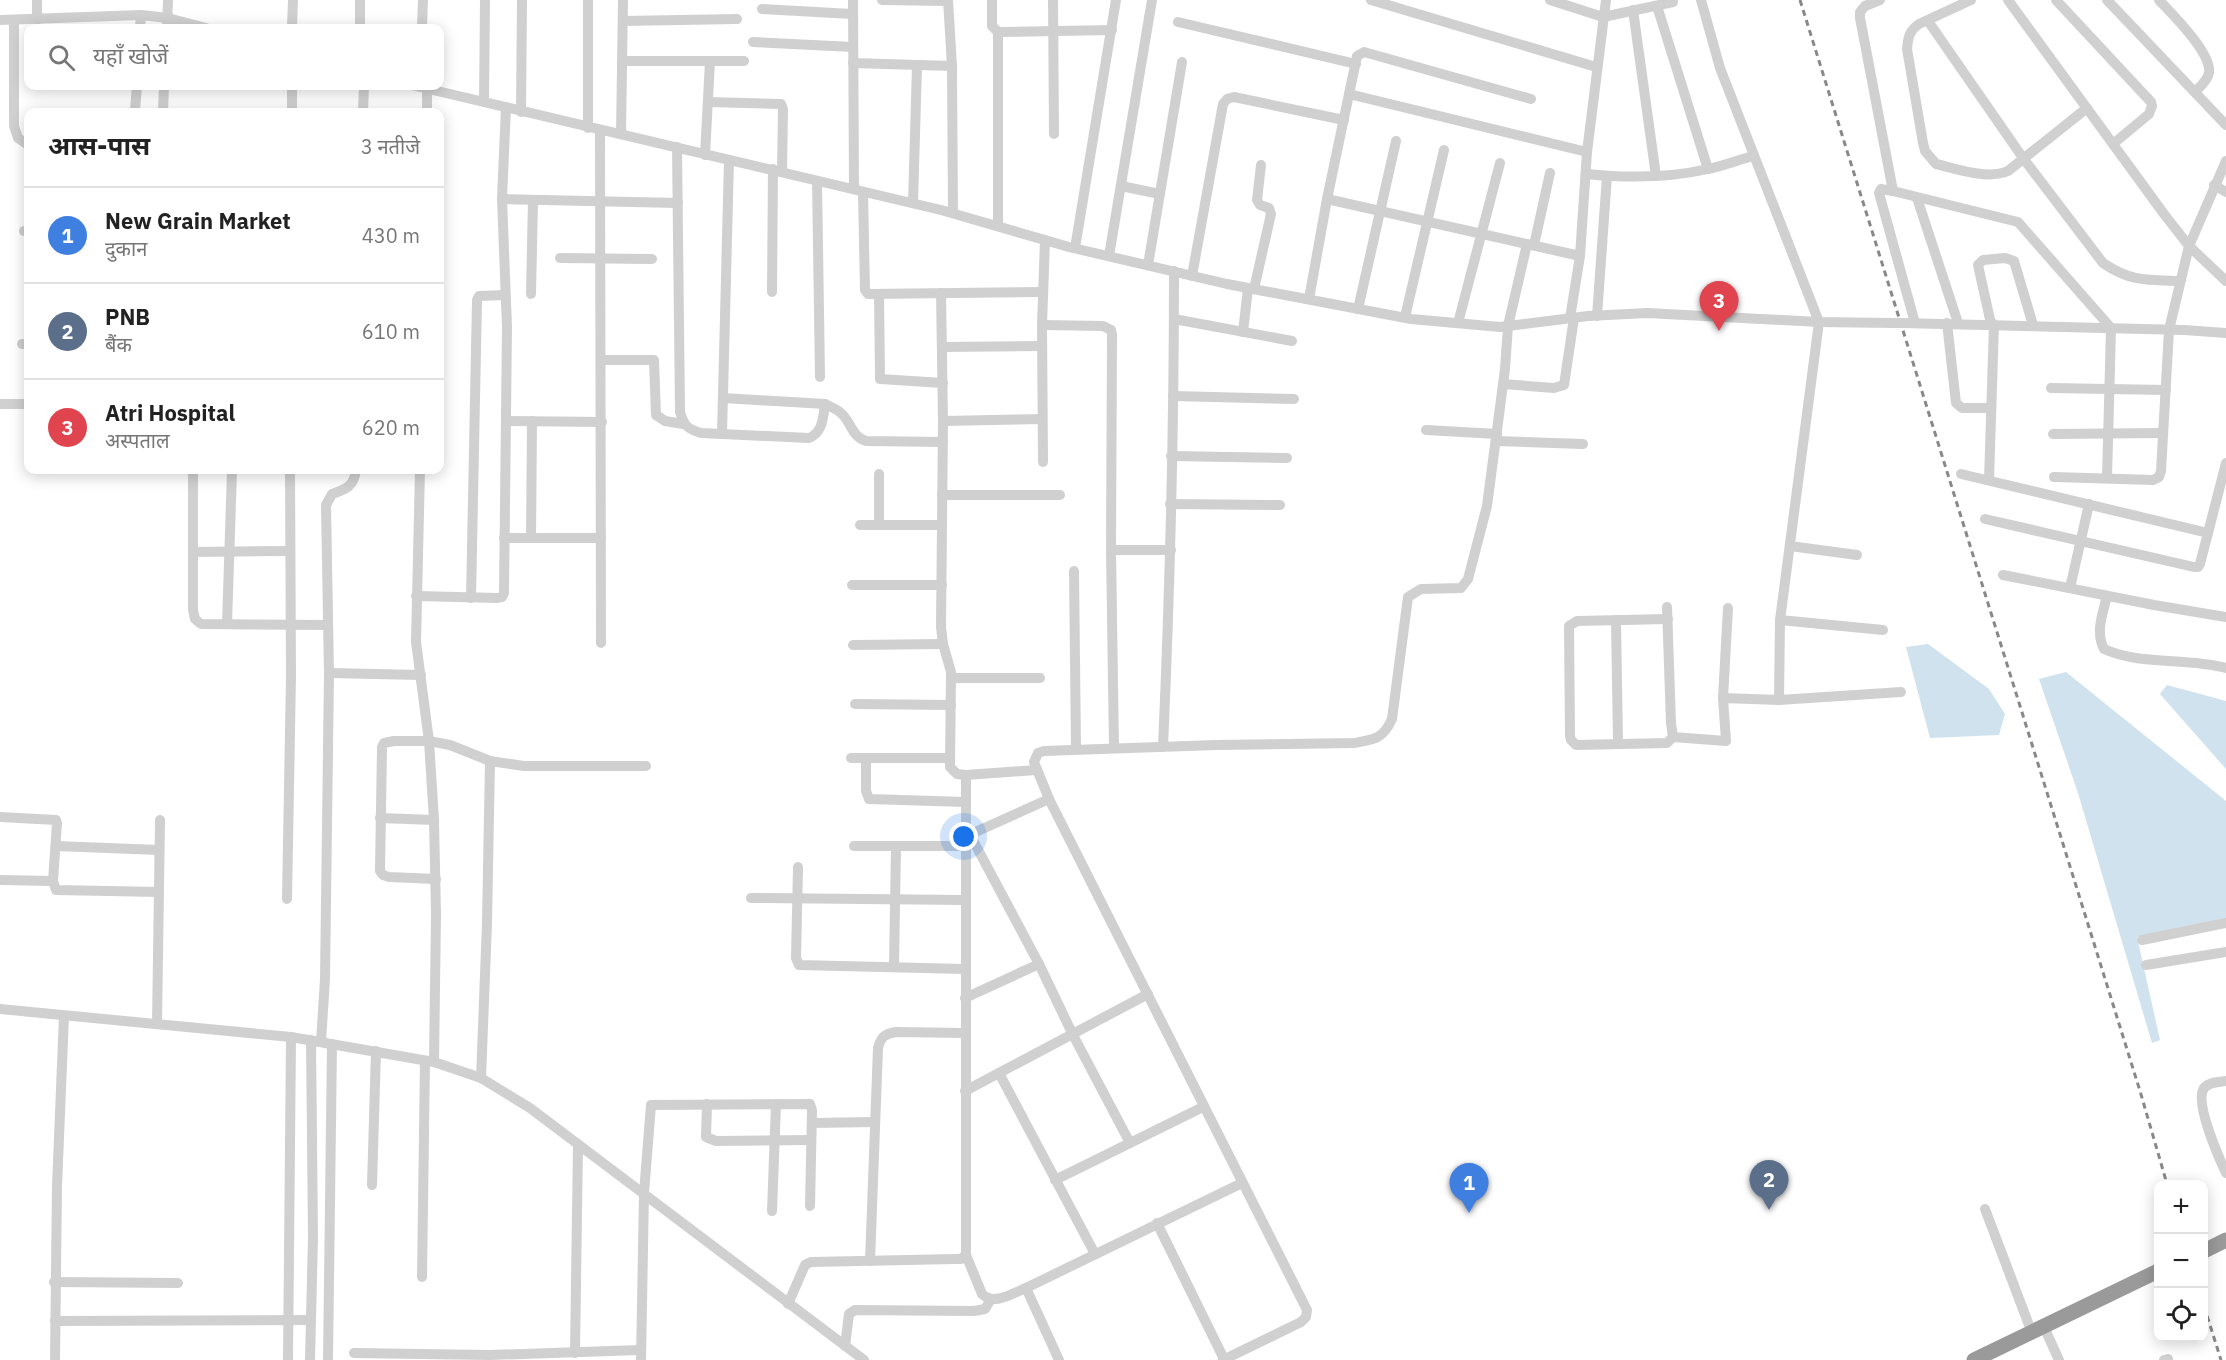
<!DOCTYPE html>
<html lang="hi">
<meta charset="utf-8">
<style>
:root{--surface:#fff;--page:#f6f6f6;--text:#222;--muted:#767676;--line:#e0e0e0;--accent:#111827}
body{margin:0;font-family:"IBM Plex Sans","Noto Sans Devanagari",sans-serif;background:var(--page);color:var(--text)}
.controls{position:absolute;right:18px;bottom:18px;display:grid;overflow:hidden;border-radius:12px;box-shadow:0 3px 15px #0003}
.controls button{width:54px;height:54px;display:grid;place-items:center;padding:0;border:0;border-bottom:2px solid var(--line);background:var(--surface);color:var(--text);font:30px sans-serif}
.you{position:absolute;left:964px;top:837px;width:21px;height:21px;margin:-15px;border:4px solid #fff;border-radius:50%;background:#1a73e8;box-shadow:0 0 0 9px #1a73e833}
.badge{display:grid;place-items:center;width:39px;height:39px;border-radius:50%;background:var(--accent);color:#fff;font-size:20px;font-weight:700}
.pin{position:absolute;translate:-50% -50px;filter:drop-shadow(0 2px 3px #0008)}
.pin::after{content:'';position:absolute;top:32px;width:21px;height:18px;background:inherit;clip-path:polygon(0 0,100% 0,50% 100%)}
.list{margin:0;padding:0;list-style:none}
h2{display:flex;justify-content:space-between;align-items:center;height:78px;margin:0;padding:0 24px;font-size:26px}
h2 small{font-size:20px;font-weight:400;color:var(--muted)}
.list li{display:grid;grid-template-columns:39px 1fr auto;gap:18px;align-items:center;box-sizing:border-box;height:96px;padding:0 24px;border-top:2px solid var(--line)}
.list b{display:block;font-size:22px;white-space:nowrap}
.list p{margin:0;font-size:20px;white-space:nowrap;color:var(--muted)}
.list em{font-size:20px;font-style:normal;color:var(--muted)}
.icon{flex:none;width:33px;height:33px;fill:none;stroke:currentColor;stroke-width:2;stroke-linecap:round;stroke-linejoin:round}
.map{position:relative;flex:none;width:2226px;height:1360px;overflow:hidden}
.search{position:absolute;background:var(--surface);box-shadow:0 3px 15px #0003;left:24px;top:24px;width:420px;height:66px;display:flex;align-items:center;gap:15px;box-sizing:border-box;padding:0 21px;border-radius:12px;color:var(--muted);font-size:22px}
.panel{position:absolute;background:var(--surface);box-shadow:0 3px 15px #0003;left:24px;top:108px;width:420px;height:366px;border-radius:12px}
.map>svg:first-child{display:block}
.water{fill:#cfe2ee}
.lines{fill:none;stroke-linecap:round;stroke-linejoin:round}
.minor{stroke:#d0d0d0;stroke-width:10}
.highway{stroke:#9a9a9a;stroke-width:15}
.rail{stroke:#888;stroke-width:3;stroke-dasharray:6 4.5;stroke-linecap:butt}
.minor-bridge{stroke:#d0d0d0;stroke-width:10}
</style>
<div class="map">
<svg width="2226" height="1360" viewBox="0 0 2226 1360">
<rect width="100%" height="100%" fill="#fff"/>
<!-- water -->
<g class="water">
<polygon points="1928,644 1989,689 2005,714 1999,735 1930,738 1906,647"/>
<polygon points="2066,672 2226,801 2226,919 2137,937 2160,1040 2152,1043 2078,793 2039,679"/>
<polygon points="2167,685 2226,701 2226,769 2160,694"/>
</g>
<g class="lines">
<!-- minor -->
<g class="minor">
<polyline points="37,0 37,20"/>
<polyline points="588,0 588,128"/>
<polyline points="853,0 854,189"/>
<polyline points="882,0 948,1"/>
<polyline points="948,0 952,66 953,213"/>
<polyline points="992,0 992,26 998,32 998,226"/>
<polyline points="1053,0 1054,134"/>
<polyline points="1371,0 1596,67"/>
<polyline points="1550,0 1603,17 1673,2"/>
<polyline points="1701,0 1720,68 1819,322 1780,620 1779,700"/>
<polyline points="1880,0 1865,6 1860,12 1860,18 1893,191 2018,222 2111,328 2107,478"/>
<path d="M1971 0 1919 24C1909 31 1908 38 1907 49L1923 143 1925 151 1936 164C1958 169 1987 180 2008 171L2087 108"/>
<polyline points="2008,0 2164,214 2189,246 2226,281"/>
<polyline points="2056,0 2151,102 2152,106 2149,114 2113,144"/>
<polyline points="2107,0 2226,125"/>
<path d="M2159 0C2172 14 2212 53 2209 73 2207 81 2200 87 2195 92"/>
<polyline points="1657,6 1708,169"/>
<polyline points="762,9 852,14"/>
<polyline points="1633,10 1656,176"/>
<polyline points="0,20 141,15 168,18 206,28"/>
<polyline points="14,20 14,126 18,138 28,145"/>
<polyline points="623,21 737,19"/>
<path d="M1928 21 2023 158 2103 263C2131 282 2147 280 2180 281"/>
<polyline points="1178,22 1356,64"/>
<polyline points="140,28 141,15"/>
<polyline points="167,28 168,0"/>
<polyline points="292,28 293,0"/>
<polyline points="360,28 360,0"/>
<polyline points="422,28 423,0"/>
<polyline points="998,32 1112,30"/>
<polyline points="753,42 853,47"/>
<polyline points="622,61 744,61"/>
<polyline points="853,63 952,66"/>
<polyline points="292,86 292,112"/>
<polyline points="416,86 941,210 1069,247 1227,284 1411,319 1500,327 1588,316 1647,313 1819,322 1894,323"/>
<polyline points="1349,94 1587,152"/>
<polyline points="484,102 485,0"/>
<polyline points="708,102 781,104 783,109 782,172"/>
<polyline points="135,110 137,86"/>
<polyline points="163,112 164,86"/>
<polyline points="363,112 364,86"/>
<polyline points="427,112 427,88"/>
<polyline points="521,112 522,0"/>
<polyline points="600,130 601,643"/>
<polyline points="621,134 623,0"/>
<path d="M677 147 680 412C684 426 688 429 701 433L809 438C823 432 823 418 825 404"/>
<polyline points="705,155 710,61"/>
<path d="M1586 174C1626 178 1669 178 1708 169 1723 166 1738 160 1753 156"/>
<polyline points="817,181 820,377"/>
<polyline points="2214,185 2226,192"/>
<polyline points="1121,186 1160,194"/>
<polyline points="1893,191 1881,189 1879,193 1915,323"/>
<polyline points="863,192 865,290 868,294 1042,292"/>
<polyline points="1917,198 1958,323"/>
<polyline points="502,199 678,203"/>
<polyline points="1327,199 1580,256"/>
<polyline points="913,203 917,66"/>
<polyline points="24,231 28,231"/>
<polyline points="1534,245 1550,173"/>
<polyline points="1075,248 1116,0"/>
<polyline points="1109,256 1152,0"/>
<polyline points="560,258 652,259"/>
<polyline points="1148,265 1182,62"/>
<polyline points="1192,276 1223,104 1227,99 1234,97 1344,120"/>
<polyline points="1254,289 1271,214 1269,208 1260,205 1257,200 1261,165"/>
<polyline points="772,292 773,169"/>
<polyline points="941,293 943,421 941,627 943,644 951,672 950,767 957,774 966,775 1036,770"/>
<polyline points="531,294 533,200"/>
<polyline points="879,294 880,379 943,383"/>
<polyline points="1309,299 1327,199 1357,56 1364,52 1531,99"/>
<polyline points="1358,309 1396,141"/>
<polyline points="1597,316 1607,176"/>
<polyline points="1405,317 1444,150"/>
<polyline points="1570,318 1580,256 1587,152 1606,0"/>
<polyline points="1174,319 1292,341"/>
<polyline points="1458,323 1500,163"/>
<polyline points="1901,323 2184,330 2226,333"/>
<polyline points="1947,323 1956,403 1962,408 1991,408"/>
<polyline points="1991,324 1978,265 1983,260 2005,258 2014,261 2033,325"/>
<polyline points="1042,325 1103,326 1111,330 1112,334 1111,550 1114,748"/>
<polyline points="1243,332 1248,288"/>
<polyline points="22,344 28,344"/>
<polyline points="943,347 1042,346"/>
<polyline points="602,360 654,360 656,415 665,421 683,424"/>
<polyline points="1503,384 1554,388 1564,385 1574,318"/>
<polyline points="2051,388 2166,390"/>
<polyline points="1173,396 1294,399"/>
<path d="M723 398 825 404C831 407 838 409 843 415 852 425 852 436 866 441L943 442"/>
<polyline points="0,404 28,404"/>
<polyline points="506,421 602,422"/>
<polyline points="943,421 1042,419"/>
<polyline points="1426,430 1497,434"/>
<polyline points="722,434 729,160"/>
<polyline points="2053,434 2163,433"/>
<polyline points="1496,441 1583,444"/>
<polyline points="1171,456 1287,458"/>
<polyline points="1043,462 1042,325 1045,240"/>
<polyline points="420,470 416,642 429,741 434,820 436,914 434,1062"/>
<polyline points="193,473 193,610 195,619 201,624 328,625"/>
<polyline points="879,474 879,525"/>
<polyline points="1961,474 2208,533"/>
<polyline points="2054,477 2153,480 2159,477 2161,471 2169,330 2189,246 2226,161"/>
<polyline points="1989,480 1994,324"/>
<polyline points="942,495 1060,495"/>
<polyline points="1170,504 1280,505"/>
<polyline points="1985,519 2194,567 2198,567 2200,564 2226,463"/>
<polyline points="860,525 941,525"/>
<polyline points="504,538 601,538"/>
<polyline points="531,538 532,421"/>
<polyline points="1790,546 1857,555"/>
<polyline points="1111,550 1171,550"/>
<polyline points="193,552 290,551"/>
<polyline points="1074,571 1076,749"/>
<polyline points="2003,575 2154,605 2226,617"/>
<polyline points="852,585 942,585"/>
<polyline points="2070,588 2089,504"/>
<polyline points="416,596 498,598 502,597 504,593 507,327 502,199 506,107"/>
<path d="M2107 596C2103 613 2095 632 2104 649 2142 666 2186 657 2226 668"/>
<polyline points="471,598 477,300 479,296 505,295"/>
<polyline points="1667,607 1671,723 1673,737 1726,741 1723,698 1728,608"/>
<polyline points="1668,619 1577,621 1569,626 1570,736 1571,740 1576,745 1667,743 1673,737"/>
<polyline points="1616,620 1618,744"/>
<polyline points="1780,620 1883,630"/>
<polyline points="227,624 232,471"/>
<polyline points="853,645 943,644"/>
<polyline points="329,673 421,675"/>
<polyline points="951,678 1040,678"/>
<polyline points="1723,698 1779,700 1901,692"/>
<polyline points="855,704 951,705"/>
<path d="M1163 747C1170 588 1174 430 1174 271"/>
<polyline points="851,758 949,758"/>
<polyline points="866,758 866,791 869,799 966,802"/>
<polyline points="0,817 56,820 57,823 53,881 56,890 159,892"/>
<polyline points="380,818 434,820"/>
<polyline points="967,829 1039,964 1073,1035 1130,1143"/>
<polyline points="971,834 1049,799"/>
<polyline points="56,846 159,850"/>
<polyline points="854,846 966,846"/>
<polyline points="798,867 796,958 799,965 965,969"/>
<polyline points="436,879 389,877 383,875 380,871 382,747 384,743 394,741 429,741 450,745 490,761 524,766 646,766"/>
<polyline points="0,880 53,881"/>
<polyline points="751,898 965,900"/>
<polyline points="287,899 291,675 290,470"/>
<polyline points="2142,940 2226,923"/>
<polyline points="2146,965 2226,952"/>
<polyline points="894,967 896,846"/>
<polyline points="965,998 1039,964"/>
<polyline points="0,1009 291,1037 434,1062 481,1078 530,1108 864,1360"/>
<polyline points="157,1024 160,820"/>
<path d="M321 1042 325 979 329 673 326 505 332 494C347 489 354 486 356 470"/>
<polyline points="999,1073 1095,1254"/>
<polyline points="481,1078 487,923 490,761"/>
<path d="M2226 1081C2219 1082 2209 1082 2204 1088 2194 1102 2219 1158 2226 1173"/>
<polyline points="965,1091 1148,994"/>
<polyline points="707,1104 706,1137 716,1141 811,1140"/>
<polyline points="812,1123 875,1122"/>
<polyline points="1055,1180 1203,1107"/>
<polyline points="372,1185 376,1051"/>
<polyline points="1985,1209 2032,1333"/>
<polyline points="772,1211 776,1104"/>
<polyline points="1157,1223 1224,1359"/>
<path d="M966 1255 982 1294C994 1306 1013 1293 1026 1288L1242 1183"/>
<path d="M870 1261 878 1048C881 1037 884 1034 896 1032L966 1033"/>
<polyline points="422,1277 425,1061"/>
<polyline points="54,1282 178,1283"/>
<polyline points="1026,1288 1059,1360"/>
<polyline points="788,1304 805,1265 811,1262 955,1259 961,1259 966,1255 966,775"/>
<polyline points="55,1321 311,1320"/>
<polyline points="2044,1327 2059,1360"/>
<polyline points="845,1346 849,1314 855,1310 974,1311 985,1309 991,1299"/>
<polyline points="354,1353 490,1355 640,1350"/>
<polyline points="575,1353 578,1144"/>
<polyline points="55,1360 57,1186 64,1016"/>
<polyline points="288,1360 291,1037"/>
<polyline points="310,1360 313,1237 311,1040"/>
<polyline points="328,1360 332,1044"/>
<polyline points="641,1360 644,1193 651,1105 810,1104 812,1110 810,1206"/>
<path d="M1223 1360 1301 1322 1306 1317 1307 1310 1049 799 1034 762 1038 753 1044 751 1216 745 1354 743C1374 740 1383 739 1392 719L1408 597 1421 589 1461 588 1468 579 1487 506 1505 369 1508 326 1527 244"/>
<polyline points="2164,1360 2168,1359"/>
</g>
<!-- highway -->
<g class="highway">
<polyline points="2204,1251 2226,1240"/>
<polyline points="1974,1360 2158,1271"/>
</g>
<!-- rail -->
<g class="rail">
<polyline points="1800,0 2140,1091 2167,1184"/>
<polyline points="2204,1306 2221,1360"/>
</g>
<!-- minor-bridge -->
<polyline class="minor-bridge" points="1894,323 1901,323"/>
</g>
</svg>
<div class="controls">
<button>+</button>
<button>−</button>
<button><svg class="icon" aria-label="locate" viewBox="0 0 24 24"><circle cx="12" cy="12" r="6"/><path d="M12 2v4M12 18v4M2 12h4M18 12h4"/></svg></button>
</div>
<div class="you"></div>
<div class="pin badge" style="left:1469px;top:1213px;background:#3f7fe0">1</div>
<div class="pin badge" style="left:1769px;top:1210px;background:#5c6f8a">2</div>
<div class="pin badge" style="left:1719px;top:331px;background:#e0444e">3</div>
<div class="search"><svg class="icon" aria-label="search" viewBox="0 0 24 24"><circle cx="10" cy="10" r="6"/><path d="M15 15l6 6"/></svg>यहाँ खोजें</div>
<section class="panel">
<h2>आस-पास<small>3 नतीजे</small></h2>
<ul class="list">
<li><span class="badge" style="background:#3f7fe0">1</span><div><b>New Grain Market</b><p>दुकान</p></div><em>430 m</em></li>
<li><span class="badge" style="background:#5c6f8a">2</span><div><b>PNB</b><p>बैंक</p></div><em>610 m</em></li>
<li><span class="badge" style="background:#e0444e">3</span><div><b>Atri Hospital</b><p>अस्पताल</p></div><em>620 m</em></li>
</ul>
</section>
</div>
